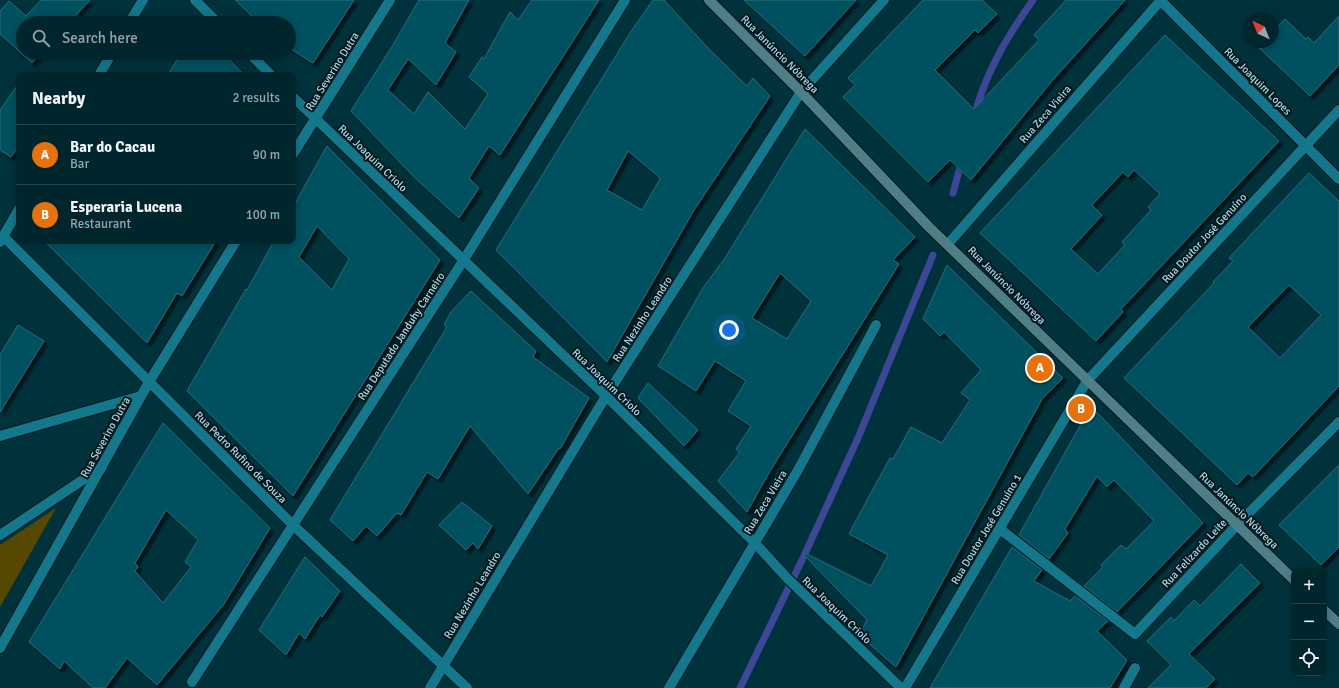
<!DOCTYPE html>
<meta charset="utf-8">
<style>
:root{--surface:#00262d;--page:#0e3239;--text:#f1f3f6;--muted:#95a5aa;--line:#224349;--accent:#0b8043}
body{margin:0;font-family:Signika,sans-serif;background:var(--page);color:var(--text)}
.controls{position:absolute;right:12px;bottom:12px;display:grid;overflow:hidden;border-radius:8px;box-shadow:0 2px 10px #0003}
.controls button{width:36px;height:36px;display:grid;place-items:center;padding:0;border:0;border-bottom:1px solid var(--line);background:var(--surface);color:var(--text);font:20px sans-serif}
.compass{position:absolute;left:1243px;top:12px;width:36px;height:36px;border-radius:50%;background:var(--surface);box-shadow:0 2px 10px #0003;rotate:317deg}
.you{position:absolute;left:729px;top:330px;width:14px;height:14px;margin:-10px;border:3px solid #fff;border-radius:50%;background:#1a73e8;box-shadow:0 0 0 6px #1a73e833}
.badge{display:grid;place-items:center;width:26px;height:26px;border-radius:50%;background:var(--accent);color:#fff;font-size:13px;font-weight:700}
.pin{position:absolute;translate:-50% -50%;border:2px solid #fff;box-shadow:0 1px 4px #0006}
.list{margin:0;padding:0;list-style:none}
h2{display:flex;justify-content:space-between;align-items:center;height:52px;margin:0;padding:0 16px;font-size:17px}
h2 small{font-size:13px;font-weight:400;color:var(--muted)}
.list li{display:grid;grid-template-columns:26px 1fr auto;gap:12px;align-items:center;box-sizing:border-box;height:60px;padding:0 16px;border-top:1px solid var(--line)}
.list b{display:block;font-size:15px;white-space:nowrap}
.list p{margin:0;font-size:13px;white-space:nowrap;color:var(--muted)}
.list em{font-size:13px;font-style:normal;color:var(--muted)}
.icon{flex:none;width:22px;height:22px;fill:none;stroke:currentColor;stroke-width:2;stroke-linecap:round;stroke-linejoin:round}
.map{position:relative;flex:none;width:1339px;height:688px;overflow:hidden}
.search{position:absolute;background:var(--surface);box-shadow:0 2px 10px #0003;left:16px;top:16px;width:280px;height:44px;display:flex;align-items:center;gap:10px;box-sizing:border-box;padding:0 14px;border-radius:22px;color:var(--muted);font-size:15px}
.panel{position:absolute;background:var(--surface);box-shadow:0 2px 10px #0003;left:16px;top:72px;width:280px;height:172px;border-radius:8px}
.map>svg:first-child{display:block}
.green{fill:#574800}
.lines{fill:none;stroke-linecap:round;stroke-linejoin:round}
.stream{stroke:#3e4797;stroke-width:7}
.building{fill:#00515f;stroke:#276c7a;fill-rule:evenodd;filter:url(#shadow)}
.street-casing{stroke:#00181e;stroke-width:12}
.secondary-casing{stroke:#00181e;stroke-width:12}
.street{stroke:#13788b;stroke-width:10}
.secondary{stroke:#4e7f87;stroke-width:10}
.labels{text-anchor:middle;stroke-width:4;stroke-linejoin:round;paint-order:stroke}
.street-label{font-size:11px;fill:#b1d9e3;stroke:#00181e}
</style>
<div class="map">
<svg width="1339" height="688" viewBox="0 0 1339 688">
<defs>
<filter id="shadow"><feDropShadow dx="3.5" dy="3.5" stdDeviation="1" flood-color="#0009"/></filter>
</defs>
<rect width="100%" height="100%" fill="#00323c"/>
<!-- green -->
<polygon class="green" points="56,508 0,607 0,545"/>
<g class="lines">
<!-- stream -->
<g class="stream">
<path d="M975 113C987 70 1007 37 1033 0"/>
<polyline points="953,193 962,160"/>
<polyline points="740,688 803,558 858,438 933,255"/>
</g>
</g>
<!-- building -->
<g class="building">
<polygon points="41,0 90,0 69,23 23,23 23,53 41,53 32,63 0,34 0,11 9,1 26,16"/>
<polygon points="235,0 354,0 313,63 289,48 289,23 259,23"/>
<polygon points="419,0 469,0 445,43 456,52 436,85 408,59 388,90 414,114 428,92 465,129 488,94 469,77 482,57 484,59 510,12 518,20 532,0 599,0 500,155 489,146 469,178 479,188 459,218 414,177 351,111 393,45"/>
<path d="M653 0H664L710 50 747 86 753 78 770 96 694 210 607 362 496 250 630 33ZM628 151 658 176 660 179 642 210 607 190Z"/>
<polygon points="744,0 856,0 805,56"/>
<polygon points="923,0 982,0 997,14 978,33 975,30 935,70 974,109 1039,40 1034,35 1066,0 1125,0 1051,82 971,180 950,160 928,182 843,97 855,85 848,78"/>
<polygon points="1339,16 1339,65 1310,96 1258,47 1264,42 1273,42 1273,32 1285,19 1306,39 1308,37 1314,43"/>
<path d="M1165 35 1279 141 1121 309 1123 312 1096 341 980 233ZM1134 170 1160 194 1148 207 1151 210 1122 242 1125 245 1098 274 1071 249 1102 215 1092 205 1123 172 1128 177Z"/>
<polygon points="181,53 223,53 244,75 168,75"/>
<polygon points="19,83 19,146 11,157 0,150 0,110"/>
<path d="M805 129 915 237 893 260 899 264 770 471 747 512 718 481 740 452 736 449 751 426 728 411 746 381 715 361 696 391 658 366 703 288 725 258ZM780 273 811 301 787 339 752 318Z"/>
<path d="M327 146 440 260 293 496 187 391 246 289 247 290 274 241H293V207ZM317 226 349 259 332 290 299 257Z"/>
<path d="M1309 173 1339 201V386L1253 477 1248 473 1237 485 1124 378 1214 283 1213 282 1233 261 1229 258ZM1289 285 1321 315 1280 358 1248 327Z"/>
<polygon points="44,241 216,241 182,296 177,293 147,343"/>
<polygon points="947,265 1063,378 1042,399 896,667 859,635 867,620 804,555 805,553 871,586 888,555 849,534 866,502 890,458 893,459 911,427 942,443 970,400 961,393 981,370 944,332 940,336 923,319"/>
<polygon points="471,291 536,351 533,357 589,398 560,449 559,448 528,494 470,426 438,479 427,472 401,515 397,513 377,536 366,526 353,541 330,520 447,327 444,325 451,312"/>
<polygon points="18,325 44,341 0,412 0,355"/>
<polygon points="648,383 698,430 684,446 638,398"/>
<polygon points="1091,406 1203,523 1117,612 1084,586 1103,567 1101,565 1121,545 1126,549 1154,521 1114,480 1107,487 1097,476 1065,529 1068,533 1049,559 1019,535"/>
<path d="M163 423 270 528 224 604 157 685 127 658 105 688H93L64 661 60 669 29 642ZM166 510 198 540 185 562 191 567 163 603 135 571 138 567 135 563Z"/>
<polygon points="1339,465 1339,547 1321,565 1279,525"/>
<polygon points="462,502 492,526 478,549 473,543 466,550 439,525"/>
<polygon points="1012,547 1042,570 1034,581 1070,601 1075,596 1108,621 1097,631 1127,660 1110,688 930,688"/>
<polygon points="305,557 340,591 322,617 320,615 305,639 299,633 286,655 259,630"/>
<polygon points="1241,564 1260,583 1189,654 1215,679 1206,688 1148,688 1171,665 1147,641 1171,617 1174,621 1194,600 1200,606"/>
</g>
<g class="lines">
<!-- street casing -->
<g class="street-casing">
<g id="street">
<polyline points="195,0 218,23"/>
<polyline points="1160,0 1339,179"/>
<polyline points="129,23 143,0"/>
<polyline points="249,53 271,75"/>
<polyline points="99,75 112,53"/>
<polyline points="293,97 606,396 755,543 787,578 901,688"/>
<polyline points="293,154 390,0"/>
<polyline points="3,236 293,525 467,688"/>
<polyline points="0,242 19,209"/>
<polyline points="948,244 1161,0"/>
<polyline points="0,436 141,396"/>
<polyline points="1000,529 1135,634 1237,525 1339,422"/>
<polyline points="0,535 102,467"/>
<polyline points="0,648 149,382 236,241"/>
<polyline points="192,682 463,261 625,0"/>
<polyline points="430,688 606,396 801,92 884,0"/>
<polyline points="669,688 798,470 876,325"/>
<polyline points="905,688 1087,381 1339,110"/>
<polyline points="1124,688 1135,668"/>
</g>
</g>
<!-- secondary casing -->
<g class="secondary-casing">
<g id="secondary">
<polyline points="709,0 801,92 929,227 1294,580"/>
<polyline points="1324,610 1339,624"/>
</g>
</g>
<!-- street -->
<use href="#street" class="street"/>
<!-- secondary -->
<use href="#secondary" class="secondary"/>
</g>
<g class="labels">
<!-- street labels -->
<g class="street-label">
<text transform="translate(780 54) rotate(45)" y="4">Rua Janúncio Nóbrega</text>
<text transform="translate(332 71) rotate(-58)" y="4">Rua Severino Dutra</text>
<text transform="translate(1258 81) rotate(45)" y="4">Rua Joaquim Lopes</text>
<text transform="translate(1045 114) rotate(-49)" y="4">Rua Zeca Vieira</text>
<text transform="translate(373 158) rotate(44)" y="4">Rua Joaquim Criolo</text>
<text transform="translate(1204 238) rotate(-47)" y="4">Rua Doutor José Genuíno</text>
<text transform="translate(1007 285) rotate(45)" y="4">Rua Janúncio Nóbrega</text>
<text transform="translate(642 319) rotate(-57)" y="4">Rua Nezinho Leandro</text>
<text transform="translate(401 336) rotate(-57)" y="4">Rua Deputado Janduhy Carneiro</text>
<text transform="translate(607 382) rotate(44)" y="4">Rua Joaquim Criolo</text>
<text transform="translate(105 437) rotate(-61)" y="4">Rua Severino Dutra</text>
<text transform="translate(241 457) rotate(45)" y="4">Rua Pedro Rufino de Souza</text>
<text transform="translate(765 502) rotate(-59)" y="4">Rua Zeca Vieira</text>
<text transform="translate(1239 510) rotate(44)" y="4">Rua Janúncio Nóbrega</text>
<text transform="translate(986 529) rotate(-59)" y="4">Rua Doutor José Genuíno 1</text>
<text transform="translate(1194 553) rotate(-47)" y="4">Rua Felizardo Leite</text>
<text transform="translate(472 595) rotate(-59)" y="4">Rua Nezinho Leandro</text>
<text transform="translate(837 610) rotate(44)" y="4">Rua Joaquim Criolo</text>
</g>
</g>
</svg>
<div class="controls">
<button>+</button>
<button>−</button>
<button><svg class="icon" aria-label="locate" viewBox="0 0 24 24"><circle cx="12" cy="12" r="6"/><path d="M12 2v4M12 18v4M2 12h4M18 12h4"/></svg></button>
</div>
<svg class="compass" viewBox="-18 -18 36 36"><path d="M0-13l5 13h-10z" fill="#e53935"/><path d="M0 13l5-13h-10z" fill="#95a5aa"/></svg>
<div class="you"></div>
<div class="pin badge" style="left:1040px;top:368px;background:#e8710a">A</div>
<div class="pin badge" style="left:1081px;top:409px;background:#e8710a">B</div>
<div class="search"><svg class="icon" aria-label="search" viewBox="0 0 24 24"><circle cx="10" cy="10" r="6"/><path d="M15 15l6 6"/></svg>Search here</div>
<section class="panel">
<h2>Nearby<small>2 results</small></h2>
<ul class="list">
<li><span class="badge" style="background:#e8710a">A</span><div><b>Bar do Cacau</b><p>Bar</p></div><em>90 m</em></li>
<li><span class="badge" style="background:#e8710a">B</span><div><b>Esperaria Lucena</b><p>Restaurant</p></div><em>100 m</em></li>
</ul>
</section>
</div>
